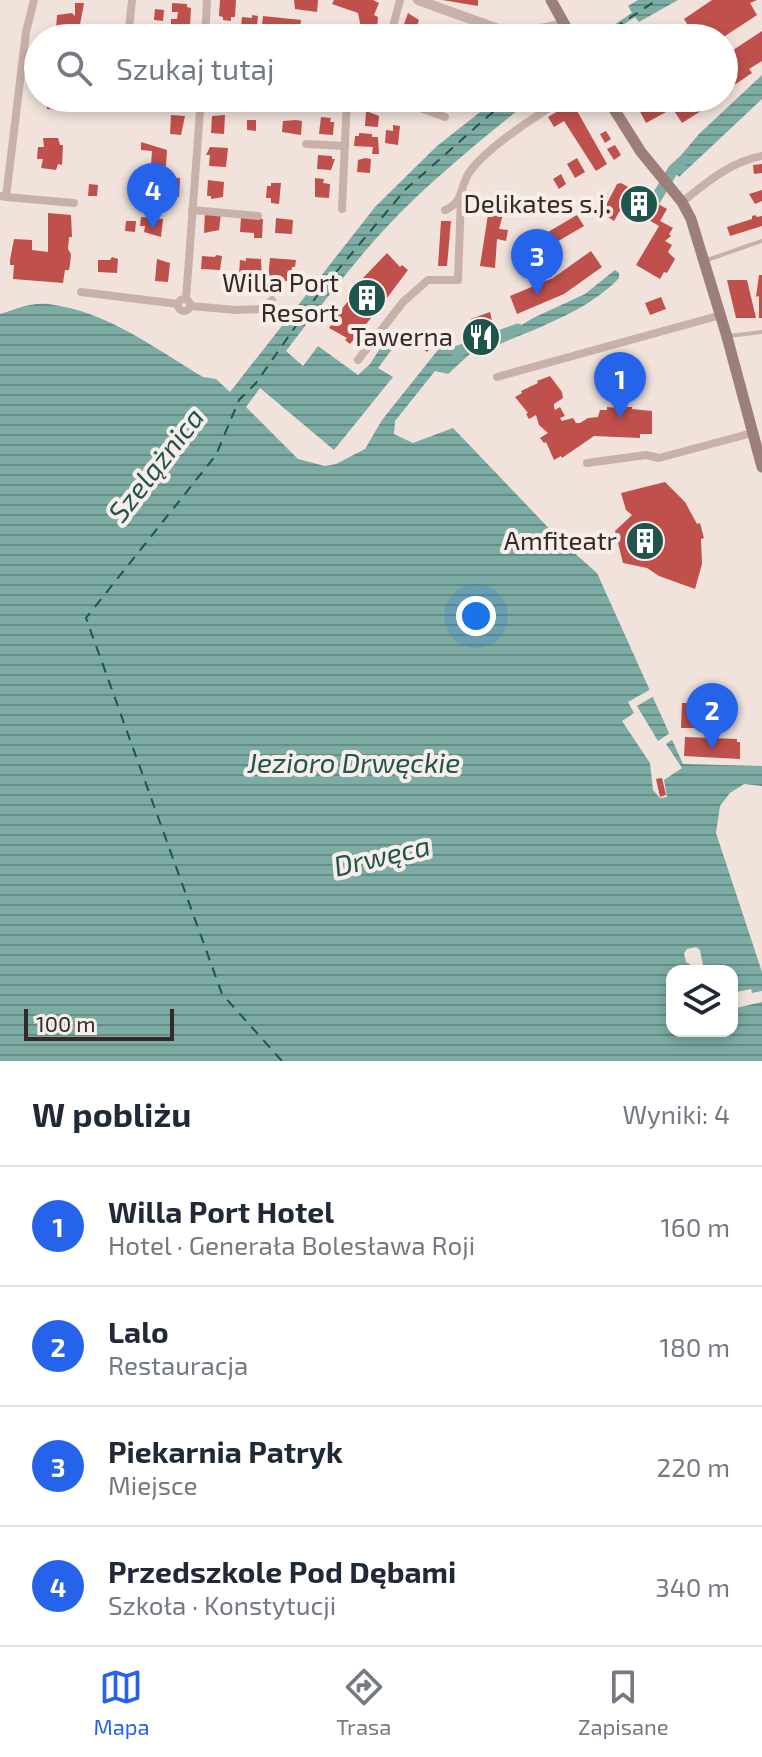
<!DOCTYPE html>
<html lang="pl">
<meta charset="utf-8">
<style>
:root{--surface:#fff;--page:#f2f2f3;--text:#1f2937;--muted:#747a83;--line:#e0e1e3;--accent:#2563eb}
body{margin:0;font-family:"Exo 2",sans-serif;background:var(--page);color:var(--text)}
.controls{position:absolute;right:24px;bottom:24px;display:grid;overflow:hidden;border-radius:16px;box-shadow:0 4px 12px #0003}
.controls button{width:72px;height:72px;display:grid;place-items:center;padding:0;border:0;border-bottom:2px solid var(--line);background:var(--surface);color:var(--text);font:40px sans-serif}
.scale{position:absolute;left:24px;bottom:20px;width:150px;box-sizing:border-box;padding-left:8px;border:4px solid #362a28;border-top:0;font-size:22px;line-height:28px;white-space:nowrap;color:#362a28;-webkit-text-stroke:6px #f8eee9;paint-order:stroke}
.you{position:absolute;left:476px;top:616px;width:28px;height:28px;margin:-20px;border:6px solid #fff;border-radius:50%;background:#1a73e8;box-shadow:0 0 0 12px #1a73e833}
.badge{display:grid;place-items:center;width:52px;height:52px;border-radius:50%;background:var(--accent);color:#fff;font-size:26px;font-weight:700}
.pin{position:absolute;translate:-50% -66px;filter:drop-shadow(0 2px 4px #0008)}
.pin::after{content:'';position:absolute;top:42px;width:28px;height:24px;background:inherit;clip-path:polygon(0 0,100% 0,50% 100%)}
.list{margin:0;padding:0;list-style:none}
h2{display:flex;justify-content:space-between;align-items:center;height:104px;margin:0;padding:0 32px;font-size:34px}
h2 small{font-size:26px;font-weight:400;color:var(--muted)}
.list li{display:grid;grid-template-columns:52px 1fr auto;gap:24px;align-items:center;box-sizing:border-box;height:120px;padding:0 32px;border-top:2px solid var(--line)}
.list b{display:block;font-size:30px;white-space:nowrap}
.list p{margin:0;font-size:26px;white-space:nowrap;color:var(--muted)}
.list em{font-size:26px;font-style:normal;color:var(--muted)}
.icon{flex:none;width:44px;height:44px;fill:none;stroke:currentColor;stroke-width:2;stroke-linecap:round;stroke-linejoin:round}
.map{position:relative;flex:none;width:762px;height:1061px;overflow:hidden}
.search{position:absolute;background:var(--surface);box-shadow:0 4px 12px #0003;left:24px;right:24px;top:24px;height:88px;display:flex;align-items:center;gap:20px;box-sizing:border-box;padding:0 28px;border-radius:44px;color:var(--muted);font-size:30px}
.sheet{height:584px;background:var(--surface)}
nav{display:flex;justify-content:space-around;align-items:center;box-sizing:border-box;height:112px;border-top:2px solid var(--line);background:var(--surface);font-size:22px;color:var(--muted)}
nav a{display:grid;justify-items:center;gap:4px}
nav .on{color:var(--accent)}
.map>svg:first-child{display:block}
.water{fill:url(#water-rules);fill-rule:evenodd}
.pier{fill:#f1e3dc}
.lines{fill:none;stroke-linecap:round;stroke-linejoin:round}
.canal{stroke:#7daca4;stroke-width:11}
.ferry{stroke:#20554d;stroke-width:2;stroke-dasharray:10 8;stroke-linecap:butt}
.building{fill:#bf504c}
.service{stroke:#c8b1a9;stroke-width:4}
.minor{stroke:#c8b1a9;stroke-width:8}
.tertiary{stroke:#c8b1a9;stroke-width:10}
.secondary{stroke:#9c7f7b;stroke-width:11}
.labels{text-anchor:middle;stroke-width:8;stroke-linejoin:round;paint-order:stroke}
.poi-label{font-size:26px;fill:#362a28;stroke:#f8eee9;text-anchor:end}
.water-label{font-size:28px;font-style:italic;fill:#20554d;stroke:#f8eee9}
</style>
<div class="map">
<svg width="762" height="1061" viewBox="0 0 762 1061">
<defs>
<pattern id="water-rules" width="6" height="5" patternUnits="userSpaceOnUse" patternTransform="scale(2)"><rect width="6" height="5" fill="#7daca4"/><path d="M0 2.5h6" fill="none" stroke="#678c86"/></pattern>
</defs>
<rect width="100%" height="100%" fill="#f1e3dc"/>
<!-- water -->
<g class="water">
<polygon points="638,0 678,0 639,22 635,17 603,38 594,38 632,13 628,6"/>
<polygon points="762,75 762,99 679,177 671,167 699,134"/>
<path d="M498 98H533C487 135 441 172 399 214 358 256 322 304 286 351L303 366 318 346 358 375 370 364 390 333 399 340 378 368 393 377 334 450 260 388 246 407 298 459 325 466 336 464 365 449 382 420 445 341 456 346 467 344 470 349 500 338 533 318 585 294 615 270 619 273V278C587 313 524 333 480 352L471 353 448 374 435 371 395 421 394 434 413 443 453 428 562 542 597 573 683 764 762 766V786L744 784 730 793 720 806 716 833 762 972V1061H0V314C15 309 32 302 48 304 107 311 154 348 203 377L216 379 230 392 375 207 437 146ZM672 971H732V1031H672Z"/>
</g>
<!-- pier -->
<g class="pier">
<polygon points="651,689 654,696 637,706 658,741 670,733 673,739 666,744 682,768 664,780 667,797 660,798 653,790 650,763 622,721 634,713 628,702"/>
<polygon points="696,947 700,950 704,971 692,971 691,965 686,962 684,953 687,949"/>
<polygon points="751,989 752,993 762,991 762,1002 732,1009 732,993"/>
</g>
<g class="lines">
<!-- canal -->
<g class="canal">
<polyline points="654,202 673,170 684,160"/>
<polyline points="456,352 518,329"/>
</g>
<!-- ferry -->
<g class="ferry">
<polyline points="599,38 657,0"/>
<polyline points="282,1061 222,994 86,618 216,455 239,400 256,383 321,290 405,190 494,111 512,98"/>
</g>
</g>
<!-- building -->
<g class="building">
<polygon points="220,0 236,0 235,17 231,17 231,21 223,20 223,17 219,16"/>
<polygon points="294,0 318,0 317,12 295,9"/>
<polygon points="334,0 373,0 379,3 374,15 378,17 376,38 357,38 360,23 358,13 332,4"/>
<polygon points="442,0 478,0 478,6"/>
<polygon points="712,0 757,0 750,3 757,15 722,38 696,38 684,19"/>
<polygon points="75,3 84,3 79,30 56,29 57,15 72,13 75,16"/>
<polygon points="172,3 187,4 187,7 191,8 190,26 184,25 183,28 171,24 171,19 177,19 178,12 172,12"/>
<polygon points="155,9 164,10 163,21 154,20"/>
<polygon points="408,13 419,20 413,38 399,38"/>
<polygon points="252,15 258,16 257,26 241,27 242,17 252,18"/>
<polygon points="263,16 301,20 300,29 262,26"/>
<polygon points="441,25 449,31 446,38 432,38 436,27 440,28"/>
<polygon points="652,25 659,38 641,38 638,33"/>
<polygon points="258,30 271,31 270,37 257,38"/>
<polygon points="762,31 762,61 749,69 752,73 724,92 724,56"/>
<polygon points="47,98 65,98 65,110 47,109"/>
<polygon points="214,98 227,98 226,107 213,106"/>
<polygon points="272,98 285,98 286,108 278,108 279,103 271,102"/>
<polygon points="639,98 658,98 666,112 646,123 635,102"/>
<polygon points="671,98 715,98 717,101 682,123 667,100"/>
<polygon points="568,105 572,112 576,109 607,164 596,171 564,121 554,127 548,117"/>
<polygon points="366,111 379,116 378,127 365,126"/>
<polygon points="171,115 185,116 181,135 170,134"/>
<polygon points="225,115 224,134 211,133 212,116"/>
<polygon points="321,117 331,118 330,122 334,122 333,135 319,134"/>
<polygon points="247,120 256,120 256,131 247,130"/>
<polygon points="296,120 302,121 301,135 282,132 283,121"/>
<polygon points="393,125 400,126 398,145 385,143 386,130 393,131"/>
<polygon points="606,131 611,139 605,143 600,134"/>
<polygon points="359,133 372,134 372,137 378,137 379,154 372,154 373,147 354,146 355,136 359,136"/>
<polygon points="43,138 58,138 60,145 63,145 62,165 58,164 56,170 41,168 43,159 37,159 38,147 44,147"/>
<polygon points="141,142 167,150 166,166 151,165 152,151 141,150"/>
<polygon points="615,145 621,155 614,160 607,149"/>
<polygon points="210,147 228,148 226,167 209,166 210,155 206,155"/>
<polygon points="318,155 332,156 332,159 335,159 331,170 317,169"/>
<polygon points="365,158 371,159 370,173 357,172 358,160"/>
<polygon points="577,158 585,172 575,178 567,164"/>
<polygon points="762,164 762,173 754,174 753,165"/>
<polygon points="561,174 566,184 559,189 553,179"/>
<polygon points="165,177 180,178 179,197 164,195 163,178"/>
<polygon points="315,178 324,179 323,183 330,184 329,198 315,197"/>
<polygon points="208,180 224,182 223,197 211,199 211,196 207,196"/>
<polygon points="271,183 281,183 279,204 271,203 271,198 266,198 267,186 271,186"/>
<polygon points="621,183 667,209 660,221 673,228 669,234 671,236 665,241 672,245 668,252 675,259 667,273 664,272 660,279 636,265 659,226 623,205 614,221 602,213 617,184"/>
<polygon points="89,184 98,185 97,196 88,196"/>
<polygon points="762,190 762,201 755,204 749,194"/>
<polygon points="489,208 504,211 499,229 508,230 506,241 497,239 495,268 480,266"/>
<polygon points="205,212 221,214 219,230 204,233"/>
<polygon points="48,213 71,215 72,237 69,237 68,249 71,254 70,264 69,270 65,270 63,283 13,279 14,265 10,265 10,260 14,239 32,240 32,250 48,252"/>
<polygon points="577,215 584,226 543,250 536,239"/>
<polygon points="755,215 757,217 762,216 762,226 730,236 727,227 752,219 752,216"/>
<polygon points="141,217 163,219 161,237 144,232 145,226 140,226"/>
<polygon points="241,217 263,219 262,238 254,238 254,233 240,232"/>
<polygon points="276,218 293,220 292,234 275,233"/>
<polygon points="126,221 136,221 135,232 125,231"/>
<polygon points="441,221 451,221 447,266 438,266"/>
<polygon points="591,251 602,267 564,294 517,314 510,296 553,278"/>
<polygon points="387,253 400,267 402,265 408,270 387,298 385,297 381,302 373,298 368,305 374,311 370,317 371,318 350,344 345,340 347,338 329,328 333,322 332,321 353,295 360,299 365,292 360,286 365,280 363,278"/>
<polygon points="216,255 222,256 220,270 201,269 202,256 215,257"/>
<polygon points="112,257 118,259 117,273 98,272 98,260 110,260"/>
<polygon points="246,258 261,259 262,281 256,280 256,275 239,274 240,260 246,261"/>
<polygon points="270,258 296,260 295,267 292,267 291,275 287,274 287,281 268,279"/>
<polygon points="157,259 170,263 168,282 155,281"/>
<polygon points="759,275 762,275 762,318 759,318 759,296 756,297"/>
<polygon points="727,280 747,280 756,318 736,318"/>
<polygon points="661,297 666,309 650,315 645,303"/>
<polygon points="490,312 494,330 475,337 471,319"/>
<polygon points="438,330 444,335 427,352 422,348"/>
<polygon points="550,376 562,392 563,398 554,404 554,407 555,410 560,407 565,416 560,418 562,421 573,418 576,423 580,423 588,418 598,417 600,410 607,410 607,407 626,409 626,407 632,407 632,409 652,411 652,434 640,434 640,438 594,436 562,458 561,456 554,460 546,442 544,443 540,438 548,433 539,425 536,415 529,419 526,414 528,413 515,397 522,393 521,391 538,383 537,381"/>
<polygon points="665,482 685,502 697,524 700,523 704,538 701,539 702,564 695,589 659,576 647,568 623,563 615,531 632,515 626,510 621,493"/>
<polygon points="682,703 702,703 702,728 681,728"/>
<polygon points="685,737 737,739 737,742 740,742 740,759 684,756"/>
<polygon points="662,778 666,795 660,797 656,779"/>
</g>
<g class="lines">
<!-- service -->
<g class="service">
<polyline points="707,260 762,241"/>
<polyline points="729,336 762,332"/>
</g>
<!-- minor -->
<g class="minor">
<polyline points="128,38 132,0"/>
<polyline points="205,38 207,0"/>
<polyline points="390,38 400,0"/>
<polyline points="393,98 445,117"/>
<polyline points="306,144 345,146"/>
<polyline points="0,196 6,197 26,32 34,0"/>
<polyline points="6,197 74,203"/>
<path d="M682 202C707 182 730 162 762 156"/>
<polyline points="342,209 347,98"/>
<polyline points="192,210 258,216"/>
<path d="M445 210C465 202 459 185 471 170 491 144 536 117 564 98"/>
<polyline points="81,292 178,304"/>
<polyline points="186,299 201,98"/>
<circle cx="184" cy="305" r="6"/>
<polyline points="190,306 236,310 262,309 272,300"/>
<polyline points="358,360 403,302 428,280 458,280 461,198"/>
<polyline points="497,377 721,315"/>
<polyline points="587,463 646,455 659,458 752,433"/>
</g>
<!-- tertiary -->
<polyline class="tertiary" points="418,0 501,30 536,30 565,24"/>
<!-- secondary -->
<g class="secondary">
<polyline points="551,0 572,38"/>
<polyline points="607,98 641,152 682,202 691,219 727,337 762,467"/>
</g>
</g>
<!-- icons -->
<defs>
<g id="building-disc" transform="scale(2)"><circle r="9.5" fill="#20554d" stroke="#f8eee9"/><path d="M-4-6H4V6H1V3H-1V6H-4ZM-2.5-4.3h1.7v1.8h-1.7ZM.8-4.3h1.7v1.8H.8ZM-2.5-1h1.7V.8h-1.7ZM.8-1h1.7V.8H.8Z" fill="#fff"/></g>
<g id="restaurant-disc" transform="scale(2)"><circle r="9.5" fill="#20554d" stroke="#f8eee9"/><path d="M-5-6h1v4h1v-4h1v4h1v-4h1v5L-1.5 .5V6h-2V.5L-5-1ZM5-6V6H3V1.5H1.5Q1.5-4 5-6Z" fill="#fff"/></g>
</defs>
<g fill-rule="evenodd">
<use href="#building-disc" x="639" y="204"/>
<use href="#building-disc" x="367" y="298"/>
<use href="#restaurant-disc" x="481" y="337"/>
<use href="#building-disc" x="645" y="541"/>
</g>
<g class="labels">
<!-- poi labels -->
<g class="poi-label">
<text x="611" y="213">Delikates s.j.</text>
<text x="339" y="292">Willa Port<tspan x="339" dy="30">Resort</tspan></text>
<text x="453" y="346">Tawerna</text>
<text x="617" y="550">Amfiteatr</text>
</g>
<!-- water labels -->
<g class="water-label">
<text transform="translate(156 465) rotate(-52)" y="10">Szelążnica</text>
<text x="354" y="773">Jezioro Drwęckie</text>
<text transform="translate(382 856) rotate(-13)" y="10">Drwęca</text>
</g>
</g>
</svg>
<div class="controls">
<button><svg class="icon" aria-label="layers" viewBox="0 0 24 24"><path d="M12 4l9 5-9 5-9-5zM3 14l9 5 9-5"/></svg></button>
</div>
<div class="scale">100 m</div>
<div class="you"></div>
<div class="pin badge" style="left:620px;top:418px">1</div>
<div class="pin badge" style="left:712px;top:749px">2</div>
<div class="pin badge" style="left:537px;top:295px">3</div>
<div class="pin badge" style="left:153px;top:229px">4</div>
<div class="search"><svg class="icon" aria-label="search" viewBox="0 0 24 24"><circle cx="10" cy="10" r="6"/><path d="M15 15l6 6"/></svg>Szukaj tutaj</div>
</div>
<section class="sheet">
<h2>W pobliżu<small>Wyniki: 4</small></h2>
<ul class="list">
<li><span class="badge">1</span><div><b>Willa Port Hotel</b><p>Hotel · Generała Bolesława Roji</p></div><em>160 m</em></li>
<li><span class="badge">2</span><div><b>Lalo</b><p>Restauracja</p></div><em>180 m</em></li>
<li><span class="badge">3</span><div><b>Piekarnia Patryk</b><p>Miejsce</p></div><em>220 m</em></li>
<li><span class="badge">4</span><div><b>Przedszkole Pod Dębami</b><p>Szkoła · Konstytucji</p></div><em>340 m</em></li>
</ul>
</section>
<nav>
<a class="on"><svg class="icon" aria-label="map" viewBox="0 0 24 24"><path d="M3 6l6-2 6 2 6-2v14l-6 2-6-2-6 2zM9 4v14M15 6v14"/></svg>Mapa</a>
<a><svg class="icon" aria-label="directions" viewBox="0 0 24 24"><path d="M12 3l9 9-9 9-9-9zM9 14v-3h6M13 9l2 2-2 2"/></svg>Trasa</a>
<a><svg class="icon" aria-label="saved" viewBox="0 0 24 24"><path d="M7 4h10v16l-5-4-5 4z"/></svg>Zapisane</a>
</nav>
